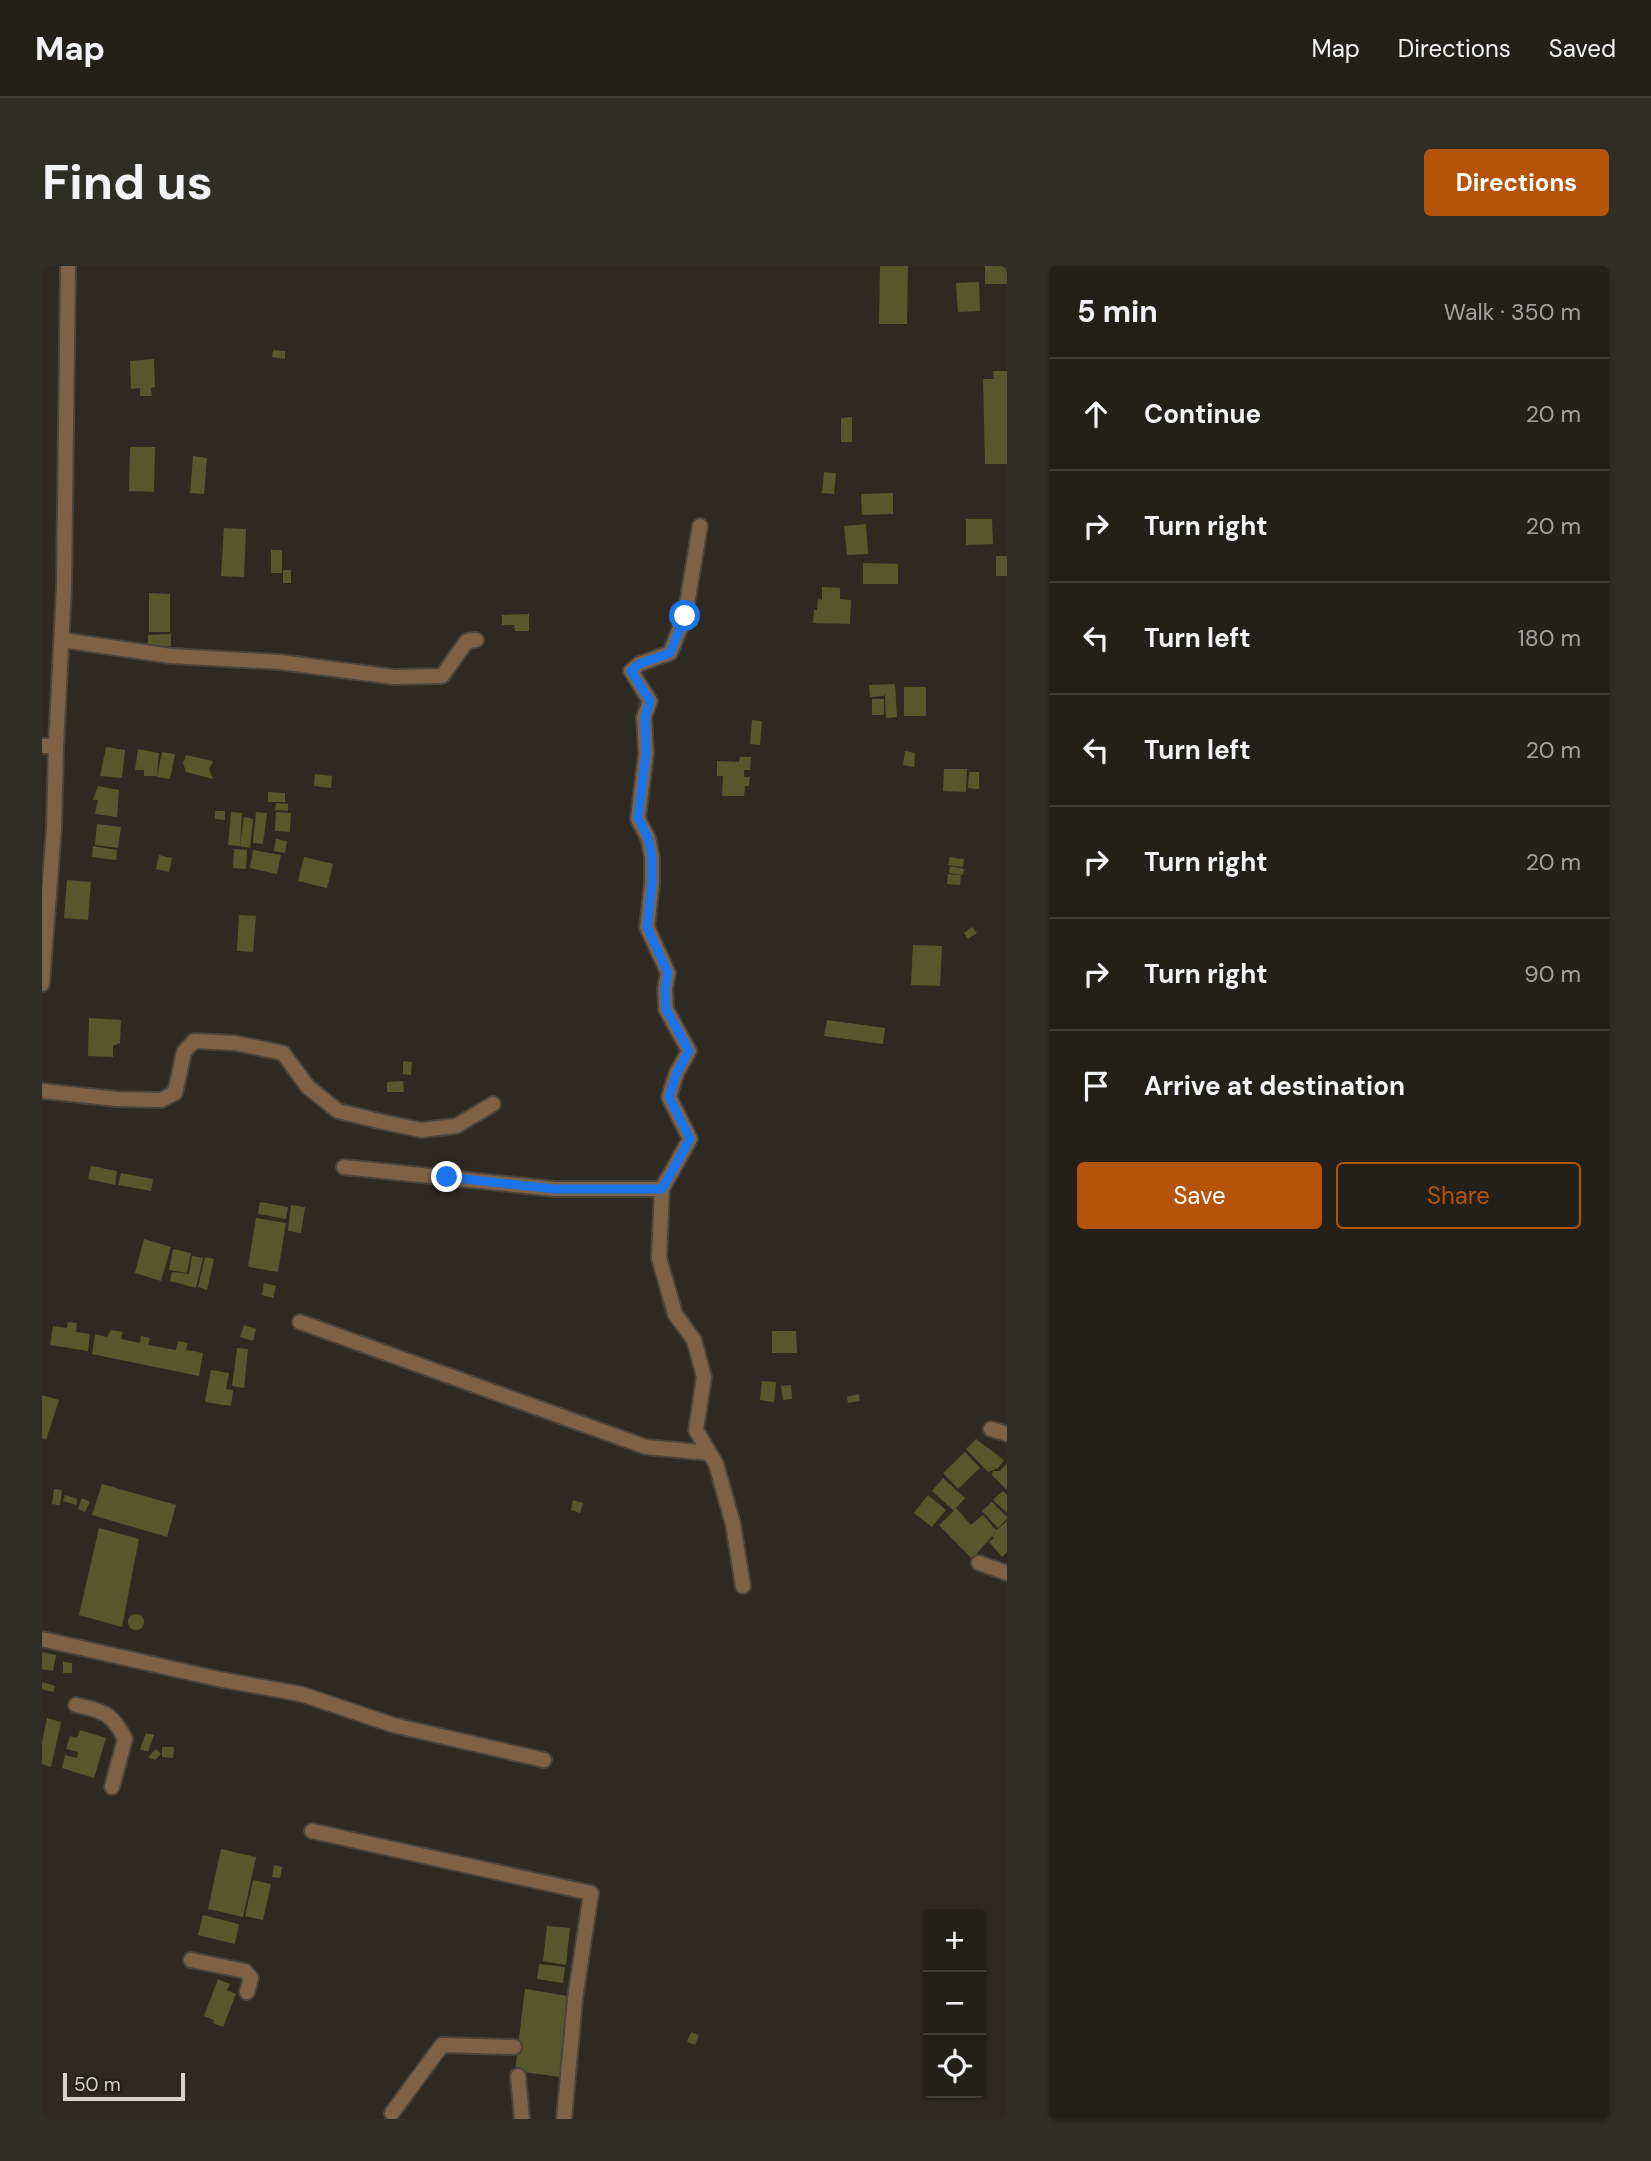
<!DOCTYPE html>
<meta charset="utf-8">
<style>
:root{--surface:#222019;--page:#2e2d26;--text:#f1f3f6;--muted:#a2a3a2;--line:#3f3e38;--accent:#b45309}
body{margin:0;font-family:"DM Sans",sans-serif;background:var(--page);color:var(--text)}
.controls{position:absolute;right:21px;bottom:21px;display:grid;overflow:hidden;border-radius:7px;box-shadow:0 2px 5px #0004}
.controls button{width:63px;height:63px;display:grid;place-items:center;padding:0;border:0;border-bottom:2px solid var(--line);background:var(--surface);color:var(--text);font:35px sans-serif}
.scale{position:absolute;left:21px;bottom:18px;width:122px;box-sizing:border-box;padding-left:7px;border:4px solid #d7d4ce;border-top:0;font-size:19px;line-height:24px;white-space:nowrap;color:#d7d4ce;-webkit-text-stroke:5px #242117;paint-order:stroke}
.stop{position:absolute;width:21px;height:21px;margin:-16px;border:5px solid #1a73e8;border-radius:50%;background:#fff}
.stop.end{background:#1a73e8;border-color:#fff;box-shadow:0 2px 7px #0008}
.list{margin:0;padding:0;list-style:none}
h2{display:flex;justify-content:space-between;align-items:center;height:91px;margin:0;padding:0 28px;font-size:30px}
h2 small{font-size:23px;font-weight:400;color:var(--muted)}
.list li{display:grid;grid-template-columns:46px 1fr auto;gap:21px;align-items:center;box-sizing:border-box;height:112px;padding:0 28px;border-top:2px solid var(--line)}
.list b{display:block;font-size:26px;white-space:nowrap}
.list em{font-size:23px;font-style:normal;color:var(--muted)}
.actions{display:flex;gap:14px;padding:21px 28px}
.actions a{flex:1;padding:16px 0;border:2px solid var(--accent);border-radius:7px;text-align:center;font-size:24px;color:var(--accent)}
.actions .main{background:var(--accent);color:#fff}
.icon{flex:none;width:38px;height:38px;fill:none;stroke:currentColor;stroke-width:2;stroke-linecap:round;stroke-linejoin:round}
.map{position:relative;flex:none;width:965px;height:1853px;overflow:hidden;border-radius:7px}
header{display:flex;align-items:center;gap:42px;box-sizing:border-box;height:98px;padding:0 35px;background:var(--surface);border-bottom:2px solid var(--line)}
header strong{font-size:33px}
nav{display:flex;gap:38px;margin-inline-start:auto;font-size:24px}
.intro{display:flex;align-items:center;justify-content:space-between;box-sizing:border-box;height:168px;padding:0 42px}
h1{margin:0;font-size:49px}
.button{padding:18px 32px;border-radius:7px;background:var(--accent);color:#fff;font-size:24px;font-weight:700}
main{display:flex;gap:42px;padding:0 42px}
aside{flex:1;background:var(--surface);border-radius:7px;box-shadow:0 2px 5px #0004}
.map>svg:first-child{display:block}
.building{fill:#56582c}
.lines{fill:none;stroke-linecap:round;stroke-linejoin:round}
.minor-casing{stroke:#49453d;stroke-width:18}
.tertiary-casing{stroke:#49453d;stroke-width:18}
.minor{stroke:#7f6246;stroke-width:14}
.tertiary{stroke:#7f6246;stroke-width:14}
.route{stroke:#1a73e8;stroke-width:9}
</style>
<header>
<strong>Map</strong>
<nav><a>Map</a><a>Directions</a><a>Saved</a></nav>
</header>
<div class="intro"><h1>Find us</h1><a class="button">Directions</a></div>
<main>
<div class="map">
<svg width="965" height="1853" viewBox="0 0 965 1853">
<rect width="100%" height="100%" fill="#2e2a21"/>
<!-- building -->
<g class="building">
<polygon points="838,0 866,0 865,58 837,58"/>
<rect x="943" y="0" width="22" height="18"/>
<polygon points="937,16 938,45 916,46 914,17"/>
<polygon points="231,84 243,85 243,93 230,91"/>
<polygon points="112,93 113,121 109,122 110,130 98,130 98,122 89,123 88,95"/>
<polygon points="951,105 965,105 965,198 943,198 941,113 952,113"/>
<polygon points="810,151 810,176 799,176 799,152"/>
<polygon points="88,181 113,181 112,226 87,225"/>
<polygon points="151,190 165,192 162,228 148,227"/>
<polygon points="782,206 794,207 792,228 780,227"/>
<polygon points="851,227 851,248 820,249 819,228"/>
<polygon points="924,253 950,253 951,278 924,279"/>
<polygon points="824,258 826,288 805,289 802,260"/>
<polygon points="182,262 204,263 202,311 179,310"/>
<rect x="229" y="284" width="11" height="23"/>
<rect x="954" y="290" width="11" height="20"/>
<polygon points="821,297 856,298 856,318 821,318"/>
<rect x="241" y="304" width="8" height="13"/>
<polygon points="780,321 798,322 798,333 809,334 808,358 771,357 772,344 775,344 776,333 780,334"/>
<polygon points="107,327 128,328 128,366 107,366"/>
<polygon points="487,348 487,365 473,365 472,359 460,359 460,349"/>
<polygon points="129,368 129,380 106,380 106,369"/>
<polygon points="853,418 855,451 844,452 843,427 842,430 828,431 827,419"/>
<rect x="862" y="421" width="22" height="29"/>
<rect x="830" y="433" width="12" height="16"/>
<polygon points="710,454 720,455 718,479 708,478"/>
<polygon points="64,481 83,484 80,512 58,510"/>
<polygon points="96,483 117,487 115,510 102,510 102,504 93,504"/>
<polygon points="863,485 873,487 872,501 861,499"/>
<polygon points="120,486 133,488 128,513 115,511"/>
<polygon points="144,489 171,495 167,503 171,513 144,506 141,497"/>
<polygon points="698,491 709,491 708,504 702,504 702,511 708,511 707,520 703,520 702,530 680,530 681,510 675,510 675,495 697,496"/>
<polygon points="902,503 925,503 924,526 901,525"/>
<polygon points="927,506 937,506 937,523 926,522"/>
<polygon points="273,508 290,510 289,522 272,520"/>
<polygon points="56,520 77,524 75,551 53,548 56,534 51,534"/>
<polygon points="226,526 243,527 243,536 226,536"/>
<polygon points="234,537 246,538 246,545 233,544"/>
<polygon points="173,545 183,545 183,554 173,553"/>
<polygon points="189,546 200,547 198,580 186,579"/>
<polygon points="214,546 225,547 221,578 211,577"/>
<polygon points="234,546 249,547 248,566 233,565"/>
<polygon points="202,551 211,553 208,582 198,580"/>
<polygon points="55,558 79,561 76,582 53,579"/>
<polygon points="234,573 245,575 243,587 232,585"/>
<polygon points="51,580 75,584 74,594 50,591"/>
<polygon points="192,583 205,584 204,603 191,602"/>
<polygon points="211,584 239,589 235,608 208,602"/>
<polygon points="117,589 130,592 127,606 114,603"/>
<polygon points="262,591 291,598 285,622 256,615"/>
<polygon points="908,591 922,593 921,601 906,599"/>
<polygon points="908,600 922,603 921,609 907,607"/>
<polygon points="906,608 919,609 918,619 905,618"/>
<polygon points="25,614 49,616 46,654 22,652"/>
<polygon points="197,649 214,650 211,686 195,685"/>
<polygon points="930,661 935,667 926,673 922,667"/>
<polygon points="871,679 900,680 898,720 869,719"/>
<polygon points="47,752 79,754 78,777 71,780 71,791 46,790"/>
<polygon points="785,754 843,762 841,778 782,770"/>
<polygon points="361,795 370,796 369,809 361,808"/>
<polygon points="361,815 362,826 345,826 345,816"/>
<polygon points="49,900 75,905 73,919 46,913"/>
<polygon points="79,907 111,913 109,925 76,919"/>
<polygon points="218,936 246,941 244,953 216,948"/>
<polygon points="249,939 263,941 259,967 246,965"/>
<polygon points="214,952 244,957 236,1006 206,1001"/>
<polygon points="102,973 129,981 119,1015 93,1007"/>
<polygon points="131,983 149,987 145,1007 127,1004"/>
<polygon points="150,990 161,992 154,1022 128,1015 130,1006 147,1008"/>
<polygon points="163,991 172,993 165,1024 156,1021"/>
<polygon points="222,1017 234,1020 231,1032 220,1029"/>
<polygon points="26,1056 35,1057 34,1066 48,1068 46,1085 8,1079 11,1060 25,1062"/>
<polygon points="202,1059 214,1063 211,1075 198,1071"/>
<polygon points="69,1064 81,1066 79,1073 98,1077 99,1070 108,1072 106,1079 134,1084 136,1075 146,1077 144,1084 161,1087 157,1110 50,1088 53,1068 65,1071"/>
<polygon points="730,1065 754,1065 755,1087 730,1087"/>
<polygon points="195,1082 206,1083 202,1122 190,1120"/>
<polygon points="169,1104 187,1107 184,1123 191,1124 189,1140 163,1136"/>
<polygon points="720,1115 734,1116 732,1136 718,1134"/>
<polygon points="749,1119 750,1133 741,1134 739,1120"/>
<polygon points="817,1128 818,1135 806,1137 805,1131"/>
<polygon points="0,1129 17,1134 4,1174 0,1172"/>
<polygon points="934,1173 962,1194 956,1202 946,1206 924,1183"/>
<polygon points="923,1186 938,1202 916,1223 901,1207"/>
<polygon points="965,1197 965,1224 950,1209 951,1205 958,1205"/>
<polygon points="901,1212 923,1232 914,1242 929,1259 941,1249 954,1264 951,1267 965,1255 965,1286 960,1291 947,1276 952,1272 950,1270 930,1293 897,1259 912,1245 890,1225"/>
<polygon points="60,1218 134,1239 125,1271 50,1249"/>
<polygon points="12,1223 20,1224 18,1239 10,1238"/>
<polygon points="961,1225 965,1229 965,1247 951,1234"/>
<polygon points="23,1229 35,1233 34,1239 21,1235"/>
<polygon points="886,1229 904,1244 890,1261 872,1247"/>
<polygon points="40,1232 48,1236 43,1246 36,1243"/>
<polygon points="531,1234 541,1237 538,1247 529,1244"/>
<polygon points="950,1236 965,1251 965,1253 956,1262 940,1245"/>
<polygon points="57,1262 97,1273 80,1361 37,1349"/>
<circle cx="94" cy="1356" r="8"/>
<polygon points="0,1386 14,1389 11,1405 0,1403"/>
<polygon points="21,1396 30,1397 30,1407 21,1407"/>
<polygon points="0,1416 13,1420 11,1426 0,1423"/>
<polygon points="5,1452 19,1456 9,1501 0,1498 0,1477"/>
<polygon points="38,1464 64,1472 52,1512 20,1502 23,1489 35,1492 36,1486 24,1483 28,1470 35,1472"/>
<polygon points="104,1467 112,1469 106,1486 98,1483"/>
<polygon points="120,1481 132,1481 131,1492 120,1491"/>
<polygon points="114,1483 119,1488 113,1494 106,1491"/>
<polygon points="179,1583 214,1591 201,1651 166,1643"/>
<polygon points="232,1599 240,1601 238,1612 230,1611"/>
<polygon points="211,1614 229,1618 221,1654 203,1650"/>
<polygon points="161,1649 197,1658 193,1678 156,1669"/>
<polygon points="505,1660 528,1662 524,1699 501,1695"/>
<polygon points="497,1698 523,1701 521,1717 495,1713"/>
<polygon points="176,1713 188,1718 185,1724 194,1728 181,1761 171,1757 172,1754 162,1750"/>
<polygon points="483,1723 527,1730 519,1811 473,1805"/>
<polygon points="649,1766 657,1769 653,1779 645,1776"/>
</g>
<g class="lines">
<!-- minor casing -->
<g class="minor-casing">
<g id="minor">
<polyline points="658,260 643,350 628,387 597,398 589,405 608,435 602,451 604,487 596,553 606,572 610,591 610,617 605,661 626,707 623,722 624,743 647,785 635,806 627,831 648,873 620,923 617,992 633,1048 652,1074 662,1111 654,1164 674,1198 691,1258 701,1320"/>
<polyline points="20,374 129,390 238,396 352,411 400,410 425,375 434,374"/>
<polyline points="0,480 14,480"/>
<polyline points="0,825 75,833 119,834 133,827 142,786 152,775 193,777 241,787 266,821 296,845 341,856 379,864 414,860 451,838"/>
<polyline points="302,901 513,923 620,923"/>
<polyline points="258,1056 604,1181 667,1187"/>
<polyline points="949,1163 965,1168"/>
<polyline points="937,1297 965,1307"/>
<polyline points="0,1373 176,1413 259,1428 351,1459 502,1494"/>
<path d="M34 1439C62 1445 70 1447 83 1473L70 1521"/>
<polyline points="270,1565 549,1627 533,1733 522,1853"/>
<polyline points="149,1694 203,1705 209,1712 205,1726"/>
<polyline points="476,1810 480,1853"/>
<polyline points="350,1847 400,1779 472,1781"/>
</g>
</g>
<!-- tertiary casing -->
<g class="tertiary-casing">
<polyline id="tertiary" points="0,718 12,562 14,480 22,321 26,0"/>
</g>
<!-- minor -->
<use href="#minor" class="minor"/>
<!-- tertiary -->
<use href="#tertiary" class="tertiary"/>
</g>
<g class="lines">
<!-- route -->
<polyline class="route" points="405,911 513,923 620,923 648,873 627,831 635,806 647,785 624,743 623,722 626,707 605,661 610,617 610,591 606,572 596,552 604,487 603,451 608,435 589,405 597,398 628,387 643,350"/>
</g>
</svg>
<div class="controls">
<button>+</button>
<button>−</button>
<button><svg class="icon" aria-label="locate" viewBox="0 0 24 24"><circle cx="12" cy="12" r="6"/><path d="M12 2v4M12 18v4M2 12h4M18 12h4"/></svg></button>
</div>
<div class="scale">50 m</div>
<div class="stop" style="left:643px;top:350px"></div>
<div class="stop end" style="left:405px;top:911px"></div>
</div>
<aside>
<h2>5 min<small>Walk · 350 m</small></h2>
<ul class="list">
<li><svg class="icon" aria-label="ahead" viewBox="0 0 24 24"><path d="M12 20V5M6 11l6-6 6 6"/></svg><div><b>Continue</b></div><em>20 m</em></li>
<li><svg class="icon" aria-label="right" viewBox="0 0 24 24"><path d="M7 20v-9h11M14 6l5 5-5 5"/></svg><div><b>Turn right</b></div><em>20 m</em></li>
<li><svg class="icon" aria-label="left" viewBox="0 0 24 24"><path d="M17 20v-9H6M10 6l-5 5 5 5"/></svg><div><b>Turn left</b></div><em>180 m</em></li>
<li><svg class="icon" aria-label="left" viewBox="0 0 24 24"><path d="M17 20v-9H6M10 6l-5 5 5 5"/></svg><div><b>Turn left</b></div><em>20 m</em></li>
<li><svg class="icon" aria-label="right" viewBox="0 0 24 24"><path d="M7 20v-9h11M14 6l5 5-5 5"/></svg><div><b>Turn right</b></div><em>20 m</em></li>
<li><svg class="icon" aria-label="right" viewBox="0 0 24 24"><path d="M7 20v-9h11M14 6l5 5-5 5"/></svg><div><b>Turn right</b></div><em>90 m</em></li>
<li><svg class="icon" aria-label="arrive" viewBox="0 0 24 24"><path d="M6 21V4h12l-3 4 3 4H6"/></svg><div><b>Arrive at destination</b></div></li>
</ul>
<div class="actions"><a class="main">Save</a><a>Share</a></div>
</aside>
</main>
